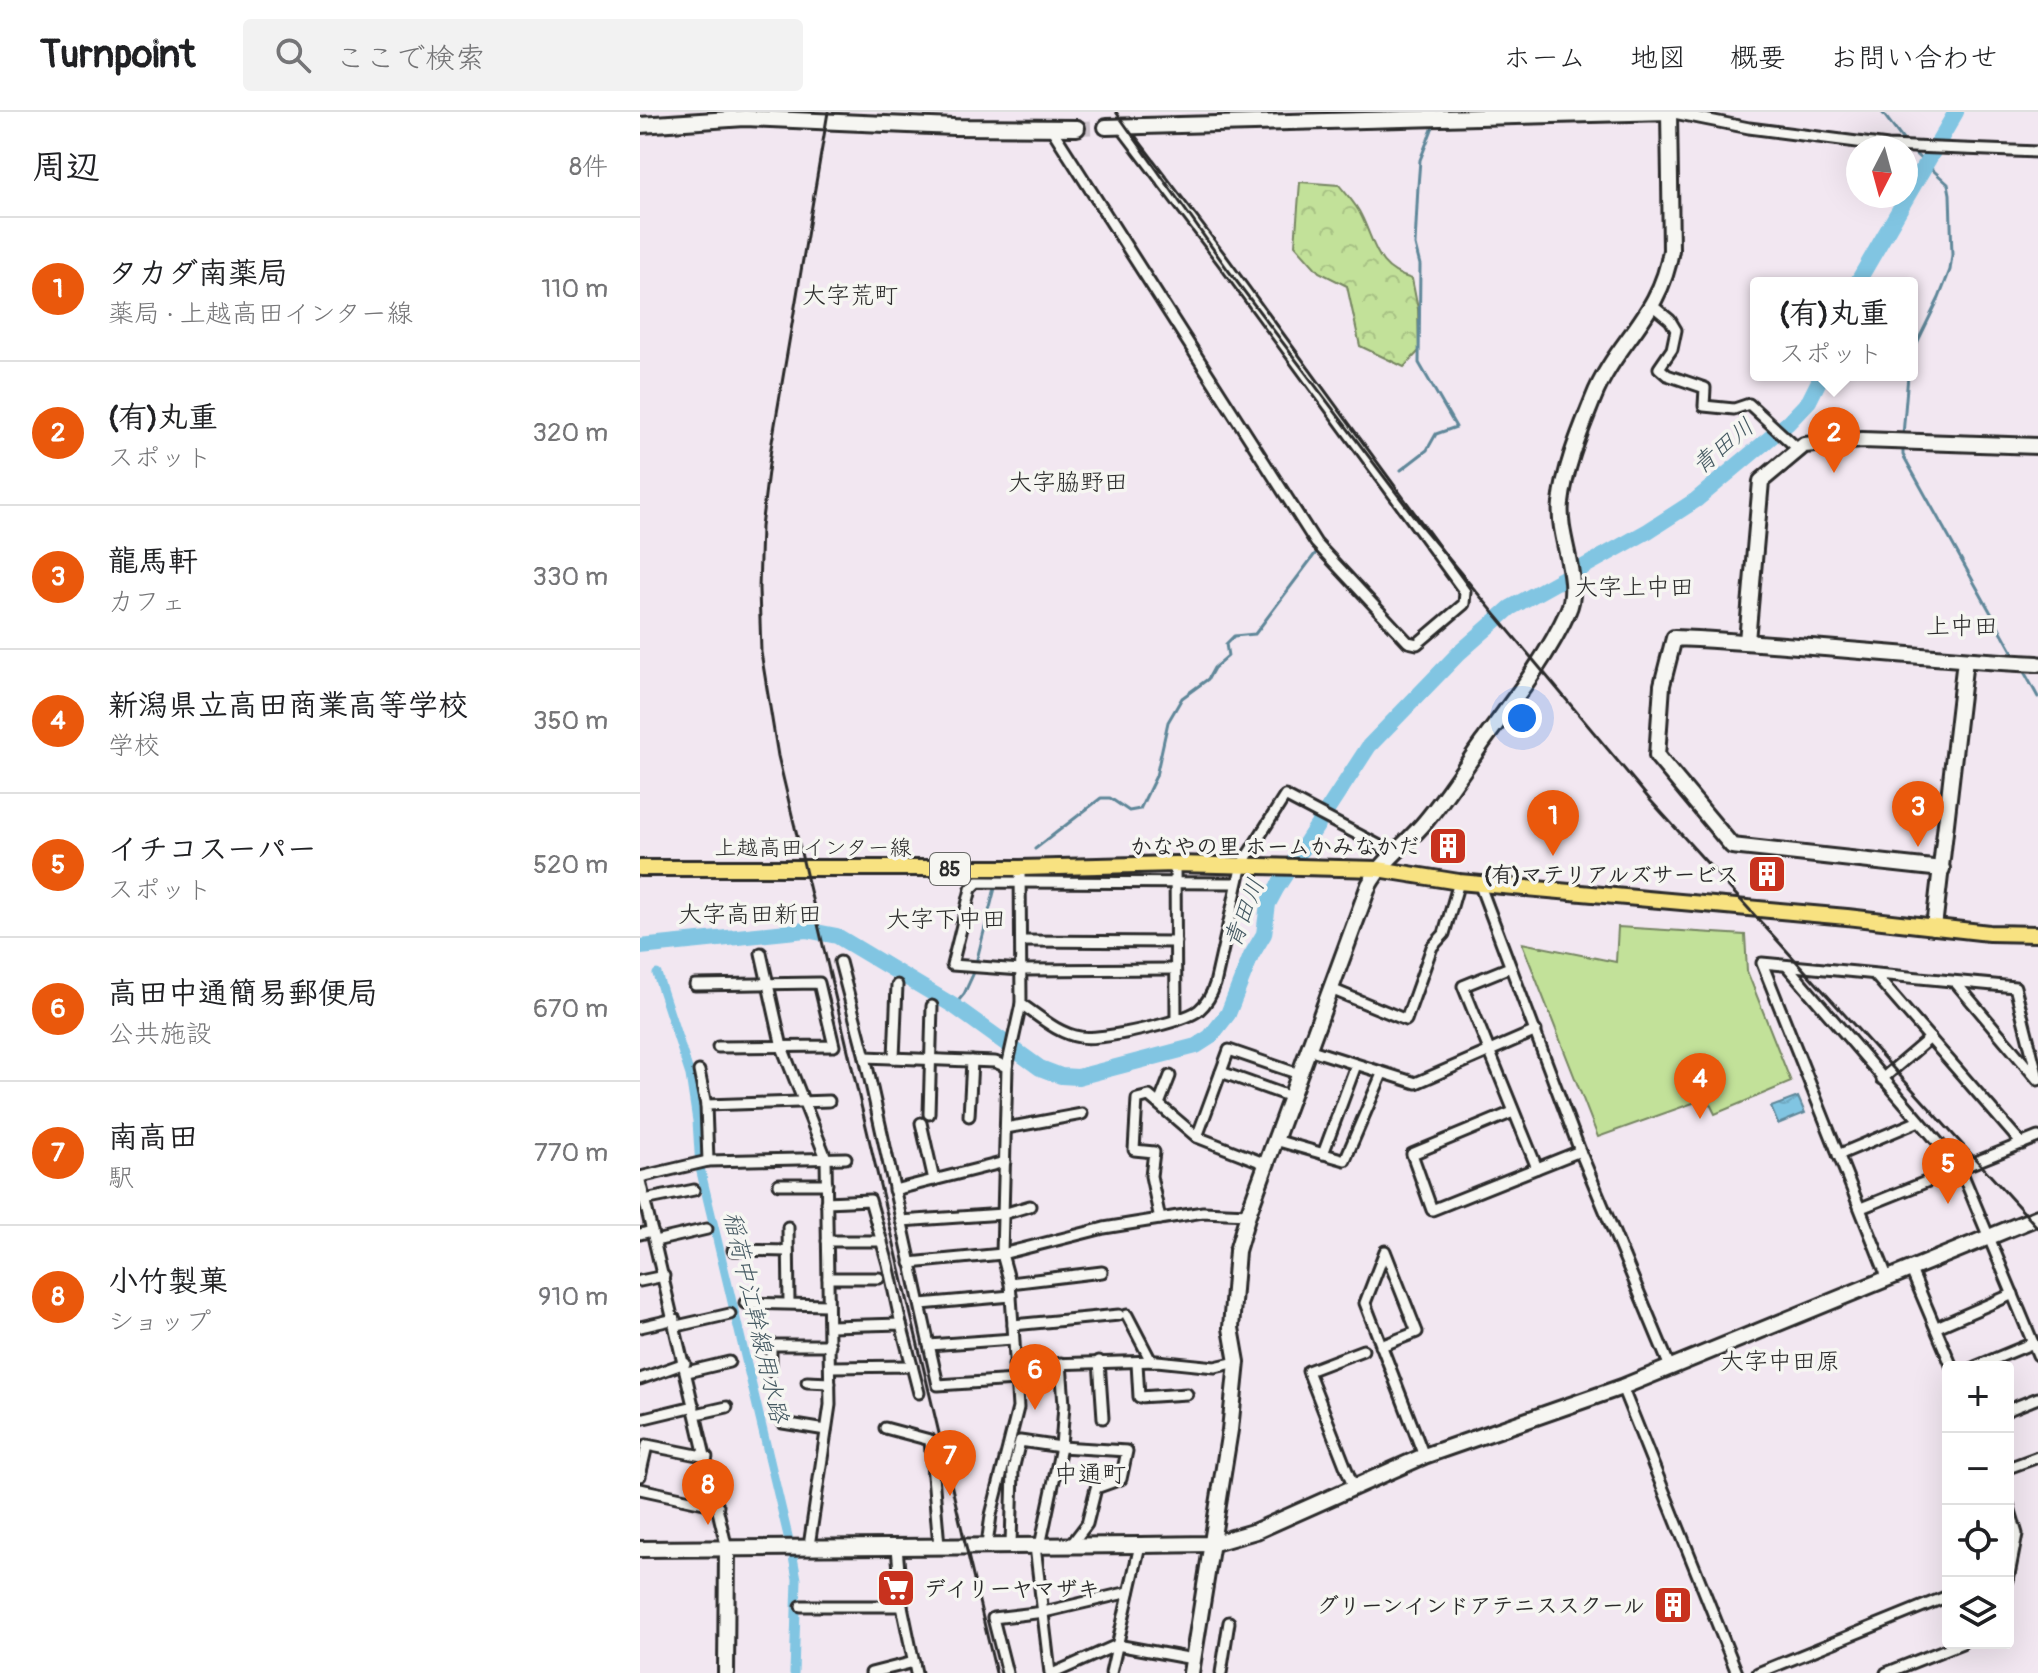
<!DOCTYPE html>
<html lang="ja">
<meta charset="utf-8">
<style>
:root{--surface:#fff;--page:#f2f2f2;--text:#202124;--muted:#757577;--line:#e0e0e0;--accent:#ea580c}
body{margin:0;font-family:Pangolin,"Klee One",sans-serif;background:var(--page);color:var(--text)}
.controls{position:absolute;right:24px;bottom:24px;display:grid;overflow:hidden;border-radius:8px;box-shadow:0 8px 32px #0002}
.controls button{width:72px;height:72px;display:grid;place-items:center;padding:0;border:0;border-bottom:2px solid var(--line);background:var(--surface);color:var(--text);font:40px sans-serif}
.compass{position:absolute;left:1206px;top:24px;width:72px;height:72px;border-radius:50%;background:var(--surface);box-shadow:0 8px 32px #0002;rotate:186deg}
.you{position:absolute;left:882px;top:606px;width:28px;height:28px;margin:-20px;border:6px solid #fff;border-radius:50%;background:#1a73e8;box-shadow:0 0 0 12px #1a73e833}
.badge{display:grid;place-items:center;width:52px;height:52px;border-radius:50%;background:var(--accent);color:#fff;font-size:26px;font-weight:700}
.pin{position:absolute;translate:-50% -66px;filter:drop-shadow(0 2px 4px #0008)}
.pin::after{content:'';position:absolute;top:42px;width:28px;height:24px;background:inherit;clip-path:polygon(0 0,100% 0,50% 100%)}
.popup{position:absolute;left:1110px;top:165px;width:168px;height:104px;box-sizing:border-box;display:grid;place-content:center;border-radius:8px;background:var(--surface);filter:drop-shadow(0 2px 6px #0005);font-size:26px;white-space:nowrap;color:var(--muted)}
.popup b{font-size:30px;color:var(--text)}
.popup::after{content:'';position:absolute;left:50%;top:100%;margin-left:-16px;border:16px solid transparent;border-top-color:var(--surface)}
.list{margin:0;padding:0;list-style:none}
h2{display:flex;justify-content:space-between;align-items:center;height:104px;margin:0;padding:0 32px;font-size:34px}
h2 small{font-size:26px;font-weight:400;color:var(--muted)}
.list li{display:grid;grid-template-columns:52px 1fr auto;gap:24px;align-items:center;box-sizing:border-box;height:144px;padding:0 32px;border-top:2px solid var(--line)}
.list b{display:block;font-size:30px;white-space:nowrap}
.list p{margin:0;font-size:26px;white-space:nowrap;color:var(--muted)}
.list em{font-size:26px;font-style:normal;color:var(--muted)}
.icon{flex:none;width:44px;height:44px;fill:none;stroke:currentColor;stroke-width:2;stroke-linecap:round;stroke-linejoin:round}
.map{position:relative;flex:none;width:1398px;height:1561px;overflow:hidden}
header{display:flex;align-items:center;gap:48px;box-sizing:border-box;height:112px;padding:0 40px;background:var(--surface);border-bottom:2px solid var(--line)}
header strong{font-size:38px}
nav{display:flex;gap:44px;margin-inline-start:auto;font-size:28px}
.search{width:560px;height:72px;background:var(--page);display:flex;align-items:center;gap:20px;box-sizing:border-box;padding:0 28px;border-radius:8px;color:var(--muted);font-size:30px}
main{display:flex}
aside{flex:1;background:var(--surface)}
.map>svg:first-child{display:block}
.grass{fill:#c2e199;stroke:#768662;stroke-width:2}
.forest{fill:url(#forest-crowns);stroke:#768662;stroke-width:2}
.water{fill:url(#water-waves);stroke:#5f8799;stroke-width:2}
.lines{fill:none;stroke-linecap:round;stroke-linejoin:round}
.stream{stroke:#5f8799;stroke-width:3}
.canal{stroke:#81c5e2;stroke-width:9}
.river{stroke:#81c5e2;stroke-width:16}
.secondary-tunnel{stroke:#cac1c9;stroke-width:14;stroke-dasharray:14 7;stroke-linecap:butt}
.street-casing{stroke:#2b2b2b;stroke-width:15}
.secondary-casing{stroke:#2b2b2b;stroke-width:20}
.primary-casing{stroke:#2b2b2b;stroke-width:20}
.street{stroke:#f6f6f2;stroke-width:9}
.secondary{stroke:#f6f6f2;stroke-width:14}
.primary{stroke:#f8e281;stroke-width:14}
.rail{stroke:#2b2b2b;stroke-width:3}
.labels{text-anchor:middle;stroke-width:7;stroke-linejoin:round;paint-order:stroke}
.shield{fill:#f6f6f2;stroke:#686867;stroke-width:2}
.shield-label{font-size:20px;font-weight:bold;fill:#2b2b2b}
.poi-label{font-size:22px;font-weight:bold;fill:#2b2b2b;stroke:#f6f6f2;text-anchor:end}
.street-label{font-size:22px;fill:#2b2b2b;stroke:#f6f6f2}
.neighbourhood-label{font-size:24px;fill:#2b2b2b;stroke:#f6f6f2}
.water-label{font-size:24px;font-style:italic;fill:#455962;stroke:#f6f6f2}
</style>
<header>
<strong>Turnpoint</strong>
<div class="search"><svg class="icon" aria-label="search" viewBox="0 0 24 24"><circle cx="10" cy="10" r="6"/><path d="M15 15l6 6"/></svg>ここで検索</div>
<nav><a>ホーム</a><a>地図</a><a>概要</a><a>お問い合わせ</a></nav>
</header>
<main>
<aside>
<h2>周辺<small>8件</small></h2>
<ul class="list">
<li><span class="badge">1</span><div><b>タカダ南薬局</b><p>薬局 · 上越高田インター線</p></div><em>110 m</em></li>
<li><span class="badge">2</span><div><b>(有)丸重</b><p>スポット</p></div><em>320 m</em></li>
<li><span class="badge">3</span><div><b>龍馬軒</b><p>カフェ</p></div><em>330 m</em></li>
<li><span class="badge">4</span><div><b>新潟県立高田商業高等学校</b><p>学校</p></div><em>350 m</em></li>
<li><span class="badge">5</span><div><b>イチコスーパー</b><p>スポット</p></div><em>520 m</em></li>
<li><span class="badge">6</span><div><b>高田中通簡易郵便局</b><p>公共施設</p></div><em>670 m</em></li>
<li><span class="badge">7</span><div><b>南高田</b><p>駅</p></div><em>770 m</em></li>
<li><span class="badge">8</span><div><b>小竹製菓</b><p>ショップ</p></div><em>910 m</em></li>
</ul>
</aside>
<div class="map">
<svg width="1398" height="1561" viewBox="0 0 1398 1561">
<defs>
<pattern id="forest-crowns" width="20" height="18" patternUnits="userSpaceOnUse" patternTransform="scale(2)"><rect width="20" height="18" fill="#c2e199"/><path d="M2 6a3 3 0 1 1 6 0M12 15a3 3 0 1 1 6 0" fill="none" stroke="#a7c184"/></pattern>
<pattern id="water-waves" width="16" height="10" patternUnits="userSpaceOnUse" patternTransform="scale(2)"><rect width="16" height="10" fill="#81c5e2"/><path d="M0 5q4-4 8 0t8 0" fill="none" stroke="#70a9c2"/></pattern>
</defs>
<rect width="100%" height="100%" fill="#f2e7f1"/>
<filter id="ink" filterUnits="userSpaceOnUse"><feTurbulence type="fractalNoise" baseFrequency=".0125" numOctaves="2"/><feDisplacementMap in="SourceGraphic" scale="16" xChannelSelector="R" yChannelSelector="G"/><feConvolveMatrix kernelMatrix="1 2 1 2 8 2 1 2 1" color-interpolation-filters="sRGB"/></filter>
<g filter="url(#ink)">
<!-- grass -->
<polygon class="grass" points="978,815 1105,823 1107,859 1151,970 1075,1002 1067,986 958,1025 882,831 976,850"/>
<!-- forest -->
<path class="forest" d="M660 70 699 73C707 83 717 93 722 105 736 134 736 157 772 167L778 197 779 239 764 255 720 234 707 174 679 160 655 133Z"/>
<!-- water -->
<polygon class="water" points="1158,985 1165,1001 1138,1012 1131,995"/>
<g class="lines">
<!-- stream -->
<g class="stream">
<polyline points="1242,0 1266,32"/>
<polyline points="1271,38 1308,72 1310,82 1312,143 1310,158 1299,186 1272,241"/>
<polyline points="1263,323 1268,263"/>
<polyline points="1263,335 1263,343 1376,546"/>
<polyline points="761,358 787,338 796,322 816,315 779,251 780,153 775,133 778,74 780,48 794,12"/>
<polyline points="1382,556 1398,585"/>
<polyline points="1398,708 1398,719"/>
<polyline points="395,737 461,686 470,686 489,699 500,697 516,664 528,610 542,586 568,567 574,556 588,544 586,532 594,524 615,522 675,442"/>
<polyline points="337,847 355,776"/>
<polyline points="314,894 324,882 335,858"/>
</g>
<!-- canal -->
<polyline class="canal" points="17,862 50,963 57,1009 60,1056 153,1445 157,1467 154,1561"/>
<!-- river -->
<g class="river">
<polyline points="1217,171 1316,0"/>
<polyline points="0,835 166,818 197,824 314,894 400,956 421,964 438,965 556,934 570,925 588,902 611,844 624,822 628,792 636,777 729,634 819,541 870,496 1008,419 1056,388 1148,311 1169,289 1182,263"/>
</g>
<!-- secondary-tunnel -->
<polyline class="secondary-tunnel" points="437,16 466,15"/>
<!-- street casing -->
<g class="street-casing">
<g id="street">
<polyline points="1029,0 1109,16 1248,34 1398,40"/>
<polyline points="411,16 676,431 768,530 777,532 824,492 825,480 582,148 481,15"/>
<polyline points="1013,194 1030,208 1036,218 1032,237 1019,256 1027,263 1065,276 1064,294 1094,297 1109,292 1158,337"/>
<polyline points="535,752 536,908"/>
<polyline points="839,771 940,1039 1030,1255"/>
<polyline points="381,829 536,830"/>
<polyline points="121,841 142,935 186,1046 190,1293 169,1434"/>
<polyline points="200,850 225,945 298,1273 376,1268"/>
<polyline points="1147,854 1320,1056 1398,1243"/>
<polyline points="870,855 823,874 897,1056"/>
<polyline points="535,857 381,858 312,853 331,777 338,770 596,771"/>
<polyline points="1235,863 1382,1032"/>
<polyline points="1316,871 1398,968"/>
<polyline points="55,873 179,871 194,934 78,935"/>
<polyline points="691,877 766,908 792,835 804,822 819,770"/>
<path d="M381 892C399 904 418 922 440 925 459 929 545 910 559 898 567 891 572 882 575 872L602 752 645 684 755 742"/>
<polyline points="668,937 776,971 896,919"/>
<polyline points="225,945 355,950 367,955"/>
<polyline points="254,946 257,873"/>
<polyline points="59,959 66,993"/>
<polyline points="581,960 651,985"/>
<polyline points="1242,967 1290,926"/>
<polyline points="189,989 66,993 68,1049 206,1046"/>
<polyline points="519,992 530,964"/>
<polyline points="873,1000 772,1042 792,1098 940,1039"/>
<polyline points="289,1002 292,894"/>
<polyline points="329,1004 332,949"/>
<polyline points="281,1011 294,1068"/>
<polyline points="366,1016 442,1002"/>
<polyline points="635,1028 705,1048 742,962"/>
<polyline points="683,1042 716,953"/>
<polyline points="1198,1043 1279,1009"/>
<polyline points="626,1052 557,1025 589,938 659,962"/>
<polyline points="0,1065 68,1049"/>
<polyline points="0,1069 87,1437"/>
<polyline points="139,1072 187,1072"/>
<polyline points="254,1078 365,1050"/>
<polyline points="4,1088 54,1078"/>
<polyline points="186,1090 230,1088 248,1152 261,1212"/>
<polyline points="1221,1096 1398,1025"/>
<polyline points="520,1107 511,1064 514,1040 494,1038 497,987 509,984 557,1025"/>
<polyline points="261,1109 363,1102 390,1094"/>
<polyline points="148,1115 149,1191"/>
<polyline points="0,1122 12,1119"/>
<polyline points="15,1129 67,1117"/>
<polyline points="187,1129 242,1129"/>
<polyline points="93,1138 148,1139"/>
<polyline points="270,1151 362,1142 464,1116 563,1100 608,1102"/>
<polyline points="1271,1158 1312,1255"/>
<polyline points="188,1166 239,1166"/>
<polyline points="1248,1167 1122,851 1375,875 1398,966"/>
<polyline points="0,1169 24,1164"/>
<polyline points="370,1171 362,1142 367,955 381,892 380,756"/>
<polyline points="105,1191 188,1193"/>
<polyline points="281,1192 371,1184"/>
<polyline points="487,1203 511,1249"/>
<polyline points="373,1213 370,1171 462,1160"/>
<polyline points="37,1214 90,1202"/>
<polyline points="190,1214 261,1212 272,1254"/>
<polyline points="0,1215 35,1207"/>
<polyline points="1297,1215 1373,1182"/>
<polyline points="289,1233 373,1227"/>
<polyline points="741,1234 777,1220 745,1139 725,1191 784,1344"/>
<polyline points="459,1249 463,1306"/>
<polyline points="497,1251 499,1285 547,1282"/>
<polyline points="374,1253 517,1249 575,1255 597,1250"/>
<polyline points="191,1255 272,1254 279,1281"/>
<polyline points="1335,1255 1393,1231"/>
<polyline points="131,1259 131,1233 190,1233"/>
<polyline points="47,1260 89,1250"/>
<polyline points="0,1267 45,1251"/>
<polyline points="167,1270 190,1271"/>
<polyline points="982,1275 1097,1561"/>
<polyline points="1368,1298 1398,1286"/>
<polyline points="56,1302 87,1295"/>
<polyline points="0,1307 54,1294"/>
<polyline points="143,1311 186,1318"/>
<polyline points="245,1316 290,1328 299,1434"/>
<polyline points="1368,1356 1398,1345"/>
<polyline points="0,1364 7,1333 67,1345"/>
<polyline points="713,1374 668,1259 723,1238"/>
<polyline points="0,1377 78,1394"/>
<polyline points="1368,1392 1377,1422 1368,1468"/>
<polyline points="347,1433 351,1403 378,1296 373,1213 479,1203"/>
<polyline points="371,1433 373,1358 380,1329 421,1335 487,1339 481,1367 456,1376 447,1412 431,1433"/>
<polyline points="395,1434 410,1561"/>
<polyline points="400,1434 421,1335 424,1293 421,1251"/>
<polyline points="257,1435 262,1494 276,1561"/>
<polyline points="161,1494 262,1494"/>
<polyline points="231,1561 274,1550"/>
<polyline points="367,1561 353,1506 404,1500 489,1480"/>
<polyline points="414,1561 477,1533 553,1547"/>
<polyline points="471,1561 500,1433"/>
<polyline points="581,1561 589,1510"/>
<polyline points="1118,1561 1308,1484"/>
<polyline points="1246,1561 1322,1531"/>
</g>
</g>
<!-- secondary casing -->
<g class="secondary-casing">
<g id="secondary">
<polyline points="0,13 105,6 314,15 437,16"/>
<path d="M466 15 1029 0 1031 138C1021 204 975 230 953 287 940 320 925 355 921 391 917 425 942 469 928 499 907 546 872 590 842 631 823 658 806 685 785 710 767 732 743 748 729 773L608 1102 597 1139 591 1216 597 1250 590 1318 551 1561"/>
<polyline points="1107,529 1121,369 1164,333 1222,328 1398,334"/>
<path d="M1302 757 1092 734 1017 644 1022 573 1034 526C1156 531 1277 546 1398 552"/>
<polyline points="1294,815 1325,548"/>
<polyline points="0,1437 500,1433 571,1432 616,1419 784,1344 982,1275 1398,1105"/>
<polyline points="86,1561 87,1437"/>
</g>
</g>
<!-- primary casing -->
<g class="primary-casing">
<polyline id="primary" points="0,756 380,756 535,752 738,757 819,770 1207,805 1349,821 1398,822"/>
</g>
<!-- street -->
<use href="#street" class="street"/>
<!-- secondary -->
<use href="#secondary" class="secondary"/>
<!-- primary -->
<use href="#primary" class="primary"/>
<!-- rail -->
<g class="rail">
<polyline points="188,0 131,336 121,415 119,477 121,540 138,644 356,1561"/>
<polyline points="476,0 588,158 779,411 1011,689 1398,1116"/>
</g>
</g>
</g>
<!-- icons -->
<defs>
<g id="building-square" transform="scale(2)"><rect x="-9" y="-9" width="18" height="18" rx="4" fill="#c8321e" stroke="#f6f6f2"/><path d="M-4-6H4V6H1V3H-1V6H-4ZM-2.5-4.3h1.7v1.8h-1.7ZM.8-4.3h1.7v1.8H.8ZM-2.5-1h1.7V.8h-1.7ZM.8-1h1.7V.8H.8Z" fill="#fff"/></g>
<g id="supermarket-square" transform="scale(2)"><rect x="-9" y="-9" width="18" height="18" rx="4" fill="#c8321e" stroke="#f6f6f2"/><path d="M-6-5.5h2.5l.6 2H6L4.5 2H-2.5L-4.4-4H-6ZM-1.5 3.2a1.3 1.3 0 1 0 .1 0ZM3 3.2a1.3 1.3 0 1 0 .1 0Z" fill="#fff"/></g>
</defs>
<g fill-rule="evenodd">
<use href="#building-square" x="808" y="734"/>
<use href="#building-square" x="1127" y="762"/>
<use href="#supermarket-square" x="256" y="1476"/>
<use href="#building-square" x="1033" y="1493"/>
</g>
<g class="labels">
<!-- shield labels -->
<rect class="shield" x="290" y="741" width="40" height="32" rx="6"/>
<g class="shield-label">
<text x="310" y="764">85</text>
</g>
<!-- poi labels -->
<g class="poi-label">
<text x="780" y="742">かなやの里 ホームかみなかだ</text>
<text x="1099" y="770">(有)マテリアルズサービス</text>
<text x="284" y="1484" text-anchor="start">デイリーヤマザキ</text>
<text x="1005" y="1501">グリーンインドアテニススクール</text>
</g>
<!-- street labels -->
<g class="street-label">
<text x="173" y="743">上越高田インター線</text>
</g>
<!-- neighbourhood labels -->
<g class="neighbourhood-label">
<text x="210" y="191">大字荒町</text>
<text x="428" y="378">大字脇野田</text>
<text x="994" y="483">大字上中田</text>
<text x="1322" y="522">上中田</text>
<text x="110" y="810">大字高田新田</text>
<text x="306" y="815">大字下中田</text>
<text x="1140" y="1257">大字中田原</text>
<text x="450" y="1370">中通町</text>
</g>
<!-- water labels -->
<g class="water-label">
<text transform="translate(1083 334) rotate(-40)" y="8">青田川</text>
<text transform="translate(604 801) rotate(-69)" y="8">青田川</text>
<text transform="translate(116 1205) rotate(77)" y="8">稲荷中江幹線用水路</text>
</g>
</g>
</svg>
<div class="controls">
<button>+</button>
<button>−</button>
<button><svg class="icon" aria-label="locate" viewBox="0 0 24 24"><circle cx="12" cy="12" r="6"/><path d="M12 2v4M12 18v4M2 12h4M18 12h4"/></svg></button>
<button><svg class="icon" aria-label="layers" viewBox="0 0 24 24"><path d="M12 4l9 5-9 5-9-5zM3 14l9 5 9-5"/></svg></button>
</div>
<svg class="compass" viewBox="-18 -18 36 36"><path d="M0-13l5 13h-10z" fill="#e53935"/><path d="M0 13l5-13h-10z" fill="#757577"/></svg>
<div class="you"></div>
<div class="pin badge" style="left:913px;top:744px">1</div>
<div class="pin badge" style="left:1194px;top:361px">2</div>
<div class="popup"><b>(有)丸重</b>スポット</div>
<div class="pin badge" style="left:1278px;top:735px">3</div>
<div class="pin badge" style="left:1060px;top:1007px">4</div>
<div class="pin badge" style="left:1308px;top:1092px">5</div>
<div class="pin badge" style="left:395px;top:1298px">6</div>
<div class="pin badge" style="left:310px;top:1384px">7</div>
<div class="pin badge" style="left:68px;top:1413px">8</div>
</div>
</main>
